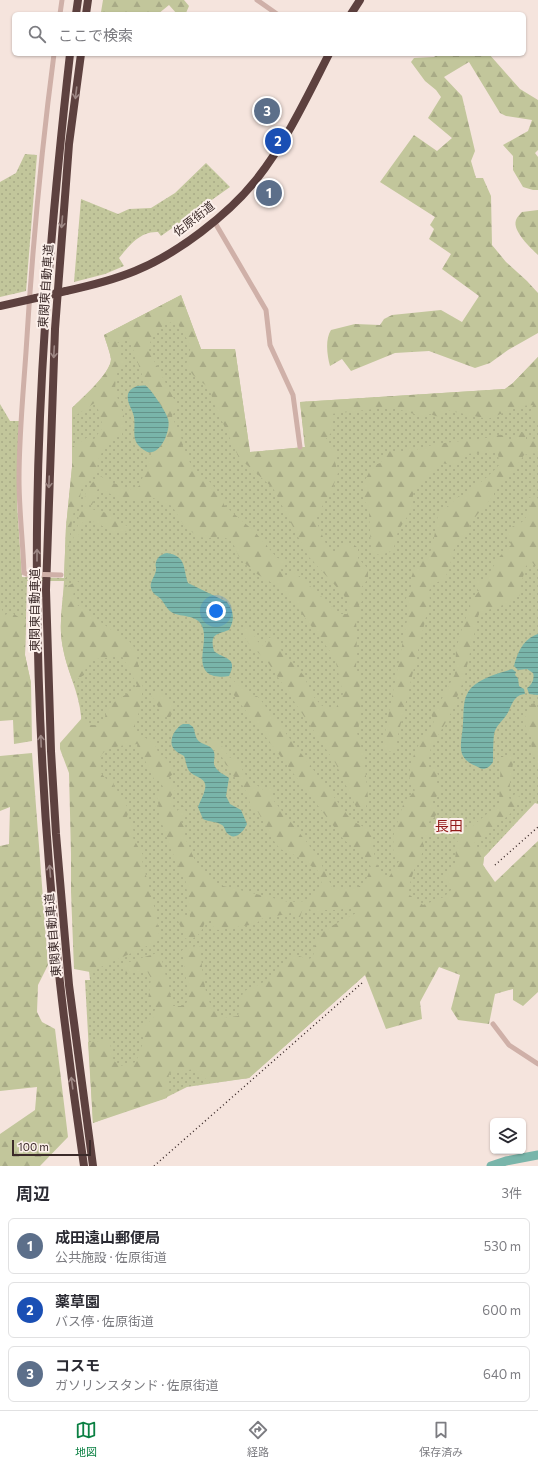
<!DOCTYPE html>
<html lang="ja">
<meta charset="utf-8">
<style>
:root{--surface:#fff;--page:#f7f7f7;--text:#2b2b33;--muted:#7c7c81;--line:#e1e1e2;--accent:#0b8043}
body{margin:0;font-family:Commissioner,"Noto Sans JP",sans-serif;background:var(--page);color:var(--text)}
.controls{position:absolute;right:12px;bottom:12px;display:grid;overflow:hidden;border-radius:6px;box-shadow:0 1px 3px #0004}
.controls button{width:36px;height:36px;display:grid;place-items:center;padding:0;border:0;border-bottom:1px solid var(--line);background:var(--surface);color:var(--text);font:20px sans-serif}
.scale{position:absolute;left:12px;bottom:10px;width:79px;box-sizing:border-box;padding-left:4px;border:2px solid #3b2a29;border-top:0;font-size:11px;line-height:14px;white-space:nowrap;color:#3b2a29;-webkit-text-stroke:3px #fcf0eb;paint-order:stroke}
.you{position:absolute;left:216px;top:611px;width:14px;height:14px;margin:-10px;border:3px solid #fff;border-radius:50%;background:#1a73e8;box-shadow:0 0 0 6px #1a73e833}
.badge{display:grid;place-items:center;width:26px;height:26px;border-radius:50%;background:var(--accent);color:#fff;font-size:13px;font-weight:700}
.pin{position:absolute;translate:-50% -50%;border:2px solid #fff;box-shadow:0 1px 4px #0006}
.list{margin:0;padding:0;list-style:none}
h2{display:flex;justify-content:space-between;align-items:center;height:52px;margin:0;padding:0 16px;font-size:17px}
h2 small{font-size:13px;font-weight:400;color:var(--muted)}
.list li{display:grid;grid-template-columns:26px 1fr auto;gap:12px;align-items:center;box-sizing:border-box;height:56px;margin:0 8px 8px;padding:0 8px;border:1px solid var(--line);border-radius:6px}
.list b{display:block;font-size:15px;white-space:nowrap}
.list p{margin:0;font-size:13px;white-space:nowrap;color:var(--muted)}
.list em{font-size:13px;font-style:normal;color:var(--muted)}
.icon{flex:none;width:22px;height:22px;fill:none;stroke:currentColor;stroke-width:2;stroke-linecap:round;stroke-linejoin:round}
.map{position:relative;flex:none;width:538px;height:1166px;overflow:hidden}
.search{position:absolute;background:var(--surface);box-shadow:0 1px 3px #0004;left:12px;right:12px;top:12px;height:44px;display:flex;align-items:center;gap:10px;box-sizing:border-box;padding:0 14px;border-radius:6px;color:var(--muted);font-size:15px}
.sheet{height:244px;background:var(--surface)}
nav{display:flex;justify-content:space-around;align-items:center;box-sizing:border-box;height:56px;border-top:1px solid var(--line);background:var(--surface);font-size:11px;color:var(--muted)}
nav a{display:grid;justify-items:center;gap:2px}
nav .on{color:var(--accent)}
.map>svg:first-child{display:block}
.grass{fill:url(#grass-dots)}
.forest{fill:url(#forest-firs);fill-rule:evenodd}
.water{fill:url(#water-rules)}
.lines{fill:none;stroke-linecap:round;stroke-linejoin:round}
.river{stroke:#79b5aa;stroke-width:9}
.minor{stroke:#cfb0a8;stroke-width:5}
.highway{stroke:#5d413f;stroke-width:8}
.rail{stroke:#3b2a29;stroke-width:1.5;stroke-dasharray:1 3;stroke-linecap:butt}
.minor-bridge{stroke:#cfb0a8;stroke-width:5}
.highway-bridge{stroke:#5d413f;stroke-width:8}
.oneway{stroke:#9d8784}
.labels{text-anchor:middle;stroke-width:4;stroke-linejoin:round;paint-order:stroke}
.street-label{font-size:12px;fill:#3b2a29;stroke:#fcf0eb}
.quarter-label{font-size:14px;fill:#921a19;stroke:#fcf0eb}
</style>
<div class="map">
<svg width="538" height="1166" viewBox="0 0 538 1166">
<defs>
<pattern id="grass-dots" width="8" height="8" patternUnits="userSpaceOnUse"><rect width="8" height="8" fill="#c2c69b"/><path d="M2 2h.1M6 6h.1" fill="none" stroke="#a8aa86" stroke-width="1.8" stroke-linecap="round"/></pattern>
<pattern id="forest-firs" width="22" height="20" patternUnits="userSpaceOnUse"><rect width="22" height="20" fill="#c2c69b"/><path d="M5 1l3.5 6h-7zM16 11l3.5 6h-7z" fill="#a8aa86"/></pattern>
<pattern id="water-rules" width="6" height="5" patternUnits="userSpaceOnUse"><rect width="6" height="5" fill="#79b5aa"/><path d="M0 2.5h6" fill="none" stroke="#64938a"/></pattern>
</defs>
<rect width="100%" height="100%" fill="#f5e4dd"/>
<!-- grass -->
<g class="grass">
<polygon points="25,154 37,155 26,291 0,297 0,182 16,173"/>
<path d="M206 163 230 187 161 236 158 232C140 231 129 246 119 258L124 266 105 274 74 282 81 199 118 214 129 209 151 208 175 193Z"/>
<path d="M181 295 201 349H235L250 452 305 447 300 402 505 389 513 383 538 357V804L535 803 484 857 483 865 485 868 249 1078 187 1087 163 1099 124 1111 93 1123 85 980H90L79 883 78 740C79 733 82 724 81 716 79 692 67 671 63 648 58 626 63 602 64 581H27L25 655 31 683 0 694V404L10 421H19L17 504 22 577 64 578 66 527 72 467V408C82 398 111 373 111 359 110 352 106 342 104 335Z"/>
</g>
<!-- forest -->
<g class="forest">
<polygon points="103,0 184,0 189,6 186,13 177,14 169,5 158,14 105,14 101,12"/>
<path d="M438 54H489L520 89 538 100V150L535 153 538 157V190H533L523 187 513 170V156L503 145 528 131 532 120 506 116 500 113 469 62 444 77 462 96 475 151 471 161 476 178H483L491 196 492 245 506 262 527 281 538 293V333L508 350 490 363 475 368 429 351 395 353 351 371 342 359 330 366C327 355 325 339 331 330L355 324 380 325 384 319 392 315 441 310 462 322 479 296 442 269 451 254 429 239 434 229 430 225 435 217 380 182 414 135 437 151 452 138 428 118 441 97 436 90 425 81 411 62 414 58 434 57Z"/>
<path d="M538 210V255C531 248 512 231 516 220 517 217 520 214 522 212Z"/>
<path d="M181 295 201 349H235L250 452 305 447 300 402 505 389 513 383 538 357V421L534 420 529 415 533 405 521 406 488 419 446 410 444 414 439 417 430 414 424 417 391 407 331 414V433L326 439 335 452V462L338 473 331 492 315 518 325 542 335 555 345 545 353 544 358 548V558L368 569V579L360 589 363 600 359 605 361 612 356 622 357 634 356 668 361 680 359 689 361 704 360 719 357 733 364 756 368 798 366 807 360 809 356 807 336 764 267 661 249 644 243 635 245 629 249 628C257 635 252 639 264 646L266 640 271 637 276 639 284 656 296 666 304 676 312 695 321 705 329 710 336 708 343 694 335 658 285 591 257 574 240 559 232 541 221 536 209 538 199 537 185 527 172 506 151 497C134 506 115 499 100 487L97 490 92 505 84 503 86 489 100 475 105 480 133 490 139 486 153 452 159 449 157 401 152 391 146 386 129 338 117 343 124 364 116 372 115 391 124 416 122 436H120L119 432C110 442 94 457 98 471L82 485 79 503 74 509 69 541 66 578H64L66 527 72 467V447L88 437 92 442 103 427 96 402 72 418V408C82 398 111 373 111 359 110 352 106 342 104 335ZM172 322 178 324 191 346 186 365 193 375 209 388 215 406 239 458 273 488 308 556 343 594 349 604 347 614H340L297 574 292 572 285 579 279 569 286 562 283 559 277 558 255 532 224 505 223 498 210 482 195 472 184 451 182 440 172 416 176 409V403L148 349C152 336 158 326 172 322Z"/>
<path d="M517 432H522L526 434V439L538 440V454L532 453 524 455 512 473 494 489V495L471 522 466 533 456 541 450 565 446 576 441 581 432 584 429 591 430 600 395 748 390 752 386 750 383 743 409 610C405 598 404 598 413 590L410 582 413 572 432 549 438 515 459 496H464C476 485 489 477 499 465L498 452 465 454C455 465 456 466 441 463L414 488 411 509 409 514 398 531 394 547 390 552 380 555 375 554 371 549 369 512 364 499 363 485 372 466 380 463 389 451H403L409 447 415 450 436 444 494 437C502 432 505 436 512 442Z"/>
<path d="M532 497 535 501 538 498V564L535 566 532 562 526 566 520 588V595L506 604 479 613 464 679 451 713 431 748 426 766 436 769 438 775 434 780 440 787V793L432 801C438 812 439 816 427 823L432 829 431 835 426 837 420 835 424 846 421 857 415 867 407 893 423 905 444 897 452 889 444 878 451 867 460 861 455 859 457 842 470 828 499 804 501 756H514L508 798 511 799 515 794 519 795 520 799 510 814 472 845 490 851 484 857 483 865 495 882 538 841V992L523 1006 513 1000V989L495 994 489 1024 458 1020 451 1009 460 975 439 967 420 1002 422 1019 386 1029 365 975 249 1078 210 1083 195 1069 169 1073 167 1098 93 1123 88 1042 110 1040 112 1059 120 1066 136 1062 144 1040 140 1030 153 1018 155 1009 148 1000 151 978 147 971 126 974 123 964 160 952 173 1006H181L189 1001 182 950 200 945C202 962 203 1014 225 1017 229 1018 234 1016 238 1016L243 992C252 987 265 983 272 976 281 968 290 947 307 960L313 957 316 940 322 931 358 912 352 905 340 910H324L317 913 311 912 310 909 302 911 300 917H297L291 913 261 919 256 924 218 930 214 929 211 920 205 921C203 930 199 937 189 940L185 938 177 918 179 916 190 917 185 876 178 867 162 824 157 797 163 787 159 779H154L137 744C128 745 105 746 101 756 100 761 101 768 101 773L107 780H111L114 782 113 789 118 791 129 810 127 817 134 832 133 838 143 855 142 860 155 910 160 940 90 972 74 969 71 892V854L69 773 60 749V743L82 718 90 725H97L105 718 106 710 109 705 133 690 137 685 122 656 88 660 84 675 73 682C67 666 62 650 61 633 60 618 63 603 64 588L77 581 81 584 80 587 74 590 73 597 76 604 117 634 129 641 135 648 143 688 139 712 135 723V732L154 743 162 761 166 758 173 774 168 778 177 787 170 798 174 803 172 808 175 813 182 806 184 807 186 812 180 820 185 829 184 835 196 863 210 880 223 886 289 902 307 901 318 892 322 884 318 871 297 856 280 849 274 841 258 812 251 807C248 795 244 783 233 776L232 769 226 765 219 751 213 750 209 746V743L211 740 219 742 229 757 236 760 239 764 248 779 265 791 267 789H271L272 793 270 796 317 855 333 889 357 888 366 880 371 867 364 855 344 840 230 690 232 687 227 678 229 677 253 697 257 696 260 699 352 821 366 828 372 833C373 848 374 868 387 878L389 877 399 861 394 856 393 847 394 833 403 805 415 790C404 779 412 758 418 746 422 739 429 733 432 726 435 722 433 718 431 714L439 704 455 674 456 649 461 632 472 600 479 591 476 587 475 583 477 581 486 578 500 556 511 545 507 533 509 528C523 523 526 521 530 506L527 502 528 498Z"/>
<path d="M83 507 107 513 119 522 129 527V530C116 537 102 525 91 520L83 522 76 543 72 542 78 525 79 510Z"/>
<polygon points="0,606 5,615 11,612 20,618 26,620 25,655 31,683 32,741 14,744 13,720 0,721"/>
<path d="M157 691C163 693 172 702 173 709 173 712 171 715 170 718L161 715 156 702 151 696 152 693Z"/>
<polygon points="535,703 538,711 538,767 536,758 532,756 531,737 528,737 524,719 531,704"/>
<polygon points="32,753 48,965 38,985 37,1012 42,1022 55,1029 68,1137 40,1166 0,1166 0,1134 35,1110 37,1087 0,1091 0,846 9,844 10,807 0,811 0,756"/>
</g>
<!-- water -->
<g class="water">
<path d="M137 386C140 386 144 385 146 386 151 389 167 413 168 419 171 428 163 450 152 452 149 453 147 452 144 450 130 441 136 431 134 417 133 410 126 402 128 394 130 389 133 388 137 386Z"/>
<path d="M167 553C187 556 183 569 188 583L227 602C234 612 235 619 229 630 215 635 210 634 214 651 223 659 239 657 229 676 224 677 220 677 214 676 191 669 211 640 201 624 195 615 182 617 173 613 167 610 165 604 161 599 158 596 152 594 151 588 149 581 157 575 156 568 154 560 160 554 167 553Z"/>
<path d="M538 634V695H537L529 694 527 688C532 685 535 678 533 673L527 669 518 670 514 666C518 652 523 639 538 634Z"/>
<path d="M512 669 516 672 515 675 518 678 519 686 524 689 525 694C513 695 512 706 507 714 503 721 496 725 494 734 493 743 493 753 493 762 489 768 484 771 478 767 471 764 465 761 462 754 459 744 463 733 463 723 464 712 462 698 471 688 482 677 497 674 512 669Z"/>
<path d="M183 724H189L193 727C195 731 195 736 197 739 201 745 209 744 213 750 217 756 211 763 216 768 218 772 225 775 229 778L226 796 230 804 241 810 247 824C244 831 235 842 227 833 225 831 225 827 222 825 216 821 209 822 203 819L198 807C200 801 204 795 205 789 208 776 192 778 188 769 186 765 186 760 184 756 181 754 176 752 174 749 167 741 176 727 183 724Z"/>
</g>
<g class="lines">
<!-- river -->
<polyline class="river" points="491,1166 506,1161 538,1155"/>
<!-- minor -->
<g class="minor">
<polyline points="257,0 277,14"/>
<polyline points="60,14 62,0"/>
<polyline points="214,221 266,310 270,345 293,395 300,447"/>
<path d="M27 574 24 573C23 542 19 511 19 479 19 437 23 395 26 352 32 253 41 153 54 54"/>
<polyline points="493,1024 509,1045 538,1064"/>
</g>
<!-- highway -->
<g class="highway">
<polyline points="76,14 78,0"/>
<polyline points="86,14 88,0"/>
<polyline points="351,14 360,0"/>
<path d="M70 54C50 232 35 411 37 591 38 722 46 852 60 983 67 1044 75 1105 84 1166"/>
<polyline points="81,54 69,144 55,329 46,590 51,751 56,834 69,985 93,1166"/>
<path d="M66 291C89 286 113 280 135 271 177 254 228 215 256 180 286 142 307 97 329 54"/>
<polyline points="0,306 36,298"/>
</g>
<!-- rail -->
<g class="rail">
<polyline points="495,865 538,827"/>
<polyline points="154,1166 362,983"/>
</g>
<!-- minor-bridge -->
<polyline class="minor-bridge" points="27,574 61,575"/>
<!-- highway-bridge -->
<polyline class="highway-bridge" points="36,298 66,291"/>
</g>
<!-- one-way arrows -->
<defs><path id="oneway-shaft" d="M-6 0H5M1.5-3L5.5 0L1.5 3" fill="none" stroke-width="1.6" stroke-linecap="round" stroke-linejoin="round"/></defs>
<g class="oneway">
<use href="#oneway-shaft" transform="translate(76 93) rotate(97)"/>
<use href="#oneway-shaft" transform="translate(62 222) rotate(95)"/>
<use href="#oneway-shaft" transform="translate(54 352) rotate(93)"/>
<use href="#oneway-shaft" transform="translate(49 482) rotate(92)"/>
<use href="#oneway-shaft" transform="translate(37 555) rotate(-90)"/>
<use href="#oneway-shaft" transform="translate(41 741) rotate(-92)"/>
<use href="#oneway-shaft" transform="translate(50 871) rotate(-95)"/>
<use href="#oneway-shaft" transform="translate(72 1083) rotate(-98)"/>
</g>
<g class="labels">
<!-- street labels -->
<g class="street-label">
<text transform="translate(194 219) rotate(-38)" y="4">佐原街道</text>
<text transform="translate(46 286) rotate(-86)" y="4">東関東自動車道</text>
<text transform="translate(35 610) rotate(-90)" y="4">東関東自動車道</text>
<text transform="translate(53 935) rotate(-95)" y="4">東関東自動車道</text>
</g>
<!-- quarter labels -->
<g class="quarter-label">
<text x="449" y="831">長田</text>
</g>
</g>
</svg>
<div class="controls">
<button><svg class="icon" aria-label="layers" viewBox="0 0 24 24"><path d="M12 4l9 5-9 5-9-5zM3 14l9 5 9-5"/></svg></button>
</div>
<div class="scale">100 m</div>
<div class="you"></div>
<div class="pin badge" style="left:269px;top:193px;background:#5c6f8a">1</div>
<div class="pin badge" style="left:278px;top:141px;background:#1a4fb4">2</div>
<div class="pin badge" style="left:267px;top:111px;background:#5c6f8a">3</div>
<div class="search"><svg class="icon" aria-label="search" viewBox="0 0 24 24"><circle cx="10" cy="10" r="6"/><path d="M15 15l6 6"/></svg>ここで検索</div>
</div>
<section class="sheet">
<h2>周辺<small>3件</small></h2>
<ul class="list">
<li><span class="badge" style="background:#5c6f8a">1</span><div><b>成田遠山郵便局</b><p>公共施設 · 佐原街道</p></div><em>530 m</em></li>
<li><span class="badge" style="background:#1a4fb4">2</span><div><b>薬草園</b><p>バス停 · 佐原街道</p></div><em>600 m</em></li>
<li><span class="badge" style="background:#5c6f8a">3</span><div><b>コスモ</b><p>ガソリンスタンド · 佐原街道</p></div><em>640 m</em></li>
</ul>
</section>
<nav>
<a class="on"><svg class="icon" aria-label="map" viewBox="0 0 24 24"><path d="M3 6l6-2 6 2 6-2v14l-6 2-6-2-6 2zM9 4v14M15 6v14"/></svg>地図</a>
<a><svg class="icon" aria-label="directions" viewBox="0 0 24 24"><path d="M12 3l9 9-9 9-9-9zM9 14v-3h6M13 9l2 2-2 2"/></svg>経路</a>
<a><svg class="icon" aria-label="saved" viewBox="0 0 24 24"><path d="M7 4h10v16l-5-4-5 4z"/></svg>保存済み</a>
</nav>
